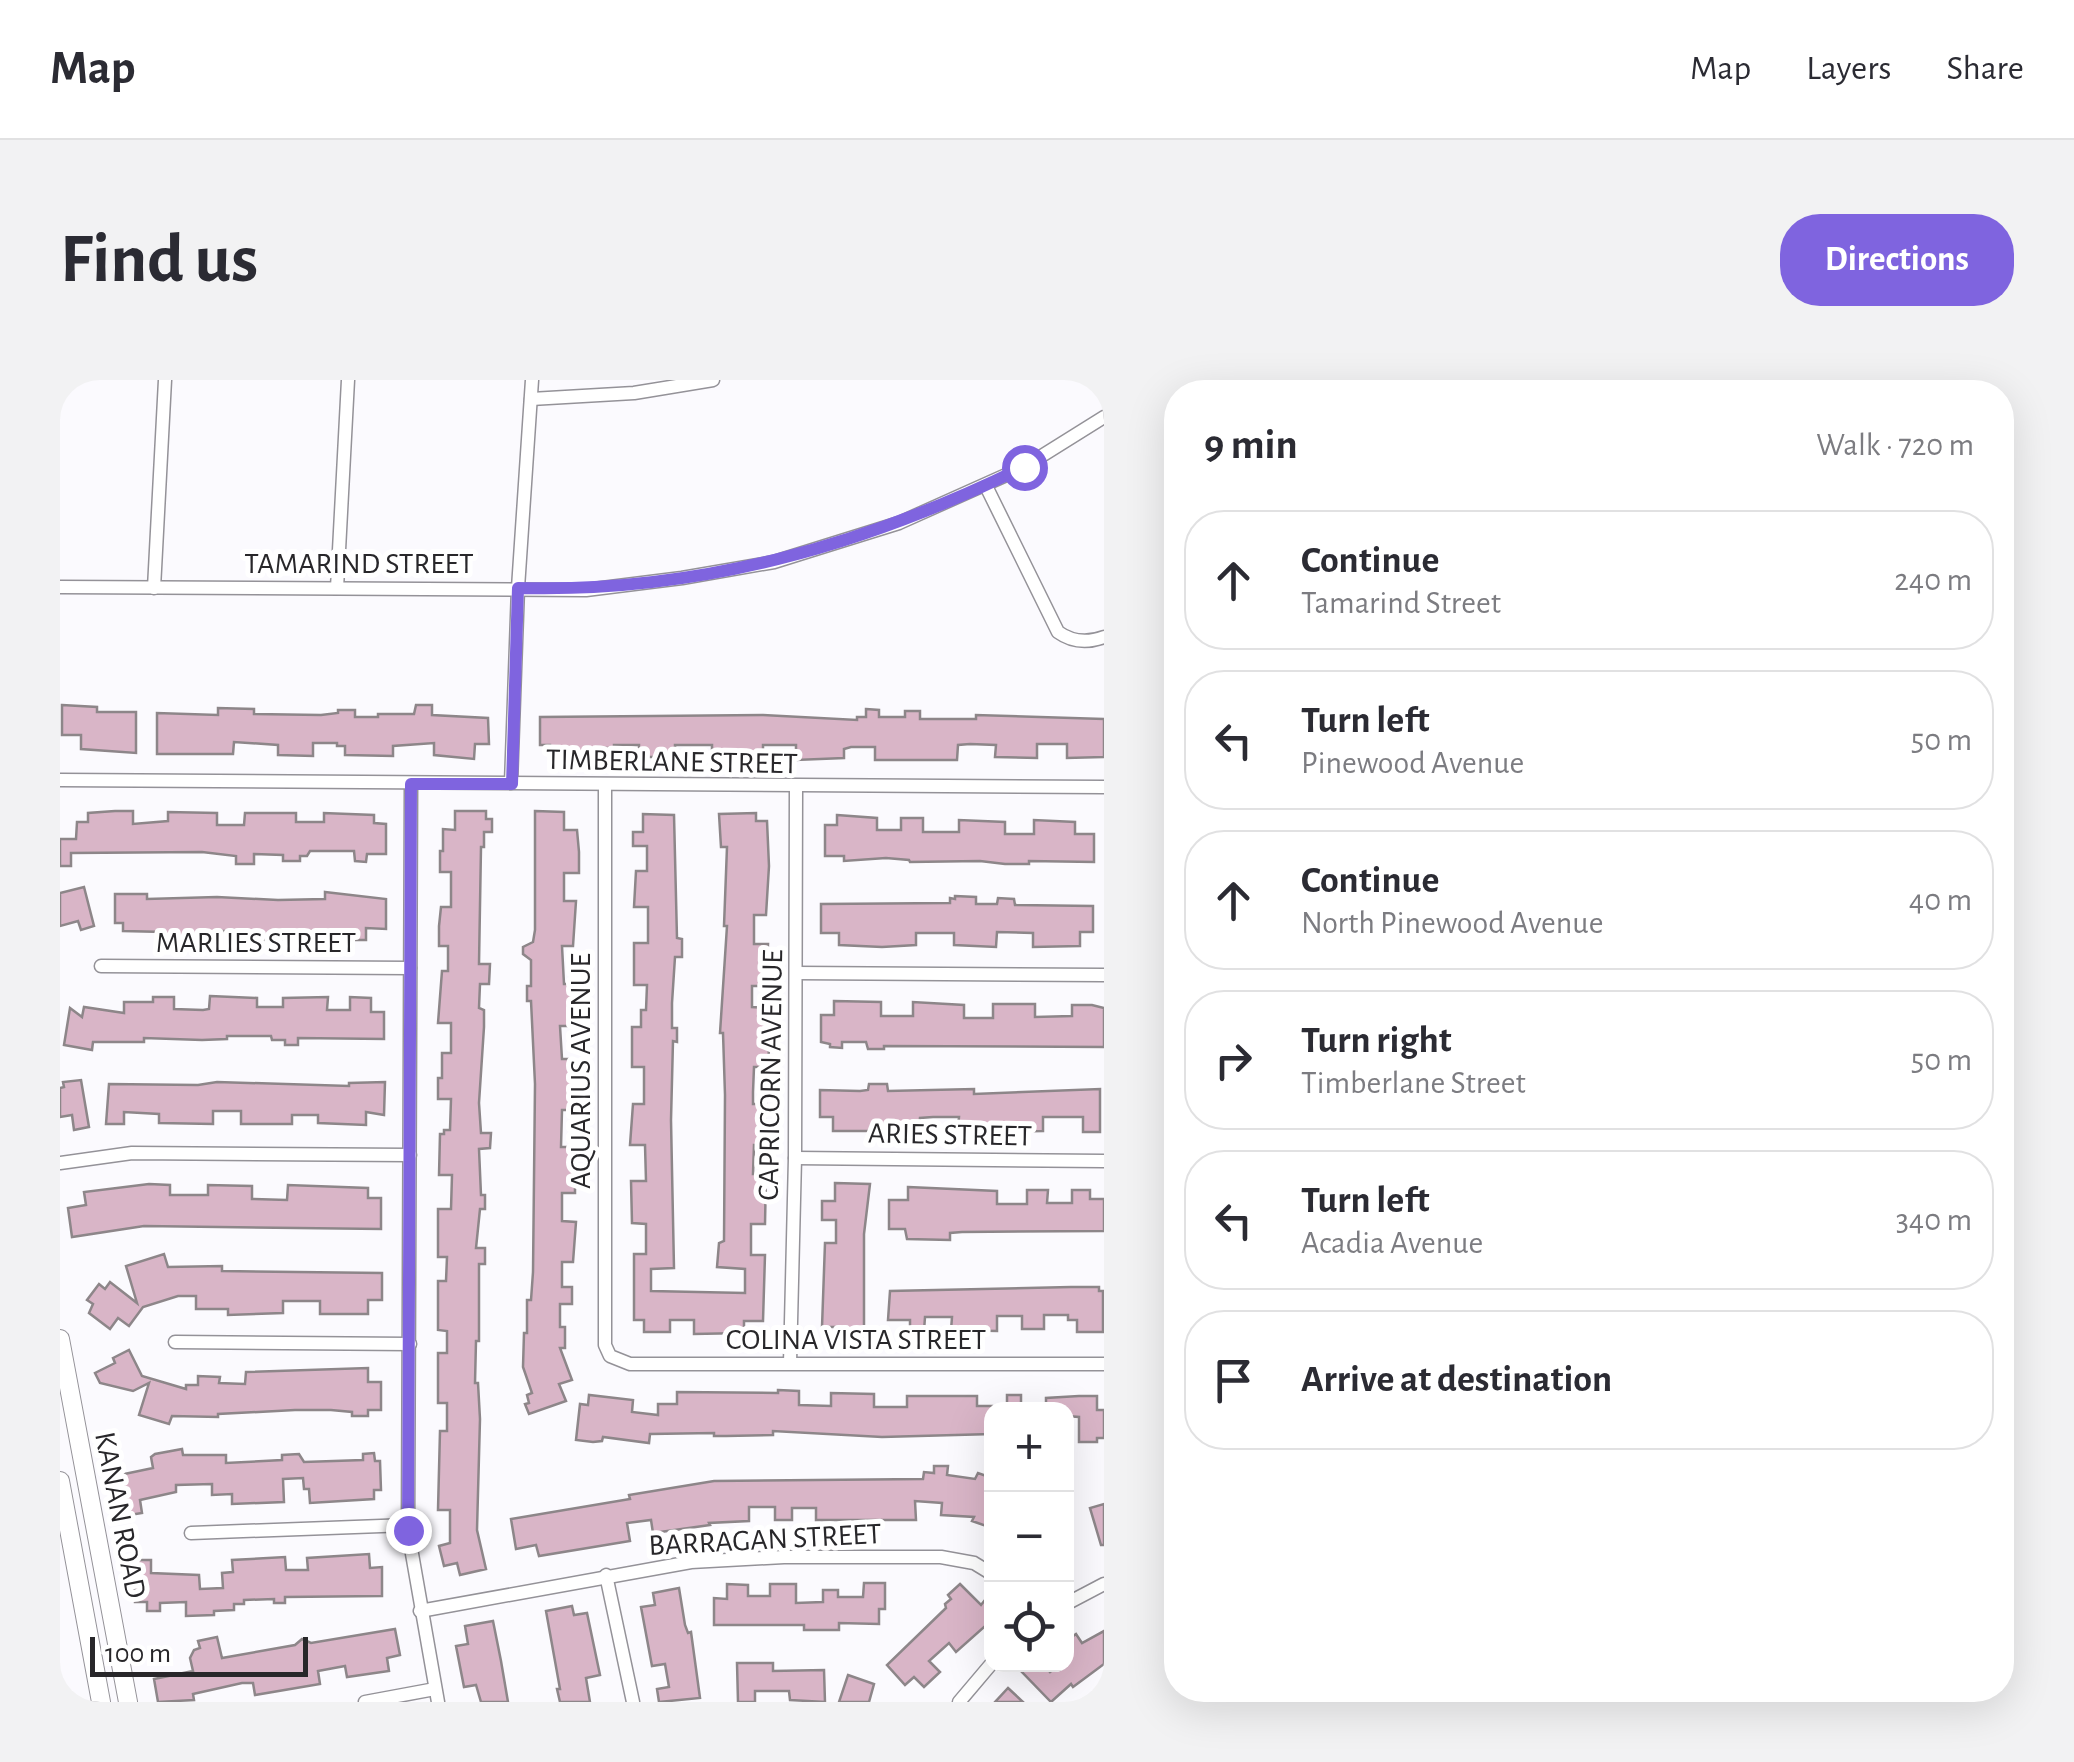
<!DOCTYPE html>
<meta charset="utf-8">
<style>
:root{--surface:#fff;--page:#f2f2f3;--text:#2b2b33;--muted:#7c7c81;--line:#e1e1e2;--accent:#7f64df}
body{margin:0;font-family:"Alegreya Sans",sans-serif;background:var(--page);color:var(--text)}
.controls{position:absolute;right:30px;bottom:30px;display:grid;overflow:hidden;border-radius:20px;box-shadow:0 10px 40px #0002}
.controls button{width:90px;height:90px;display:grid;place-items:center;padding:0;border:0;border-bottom:2px solid var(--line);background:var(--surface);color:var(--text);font:50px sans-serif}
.scale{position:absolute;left:30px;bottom:25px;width:218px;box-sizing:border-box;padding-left:10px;border:5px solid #28272a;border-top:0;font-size:28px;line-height:35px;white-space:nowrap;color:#28272a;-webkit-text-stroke:8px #fff;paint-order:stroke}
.stop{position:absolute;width:30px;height:30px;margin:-22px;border:8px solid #7f64df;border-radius:50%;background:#fff}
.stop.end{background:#7f64df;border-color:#fff;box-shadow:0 2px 10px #0008}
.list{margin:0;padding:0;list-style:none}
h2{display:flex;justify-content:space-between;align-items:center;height:130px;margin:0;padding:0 40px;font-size:42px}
h2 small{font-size:32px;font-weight:400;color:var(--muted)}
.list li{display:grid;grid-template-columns:65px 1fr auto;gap:30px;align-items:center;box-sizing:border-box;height:140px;margin:0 20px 20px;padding:0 20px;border:2px solid var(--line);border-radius:40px}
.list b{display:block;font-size:38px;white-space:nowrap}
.list p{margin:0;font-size:32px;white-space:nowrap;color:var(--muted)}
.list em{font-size:32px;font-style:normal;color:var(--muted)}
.icon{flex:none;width:55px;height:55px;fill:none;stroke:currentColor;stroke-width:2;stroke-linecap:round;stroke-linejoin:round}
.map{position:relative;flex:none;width:1044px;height:1322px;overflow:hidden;border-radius:40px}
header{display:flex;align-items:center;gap:60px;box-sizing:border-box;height:140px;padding:0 50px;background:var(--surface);border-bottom:2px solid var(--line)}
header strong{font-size:48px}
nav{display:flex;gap:55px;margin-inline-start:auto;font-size:35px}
.intro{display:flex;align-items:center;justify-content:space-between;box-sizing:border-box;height:240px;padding:0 60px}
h1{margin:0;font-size:70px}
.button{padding:25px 45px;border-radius:40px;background:var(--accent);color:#fff;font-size:35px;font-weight:700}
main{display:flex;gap:60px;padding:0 60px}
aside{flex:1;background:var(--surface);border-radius:40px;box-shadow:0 10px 40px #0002}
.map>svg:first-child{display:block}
.building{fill:#d9b5c7;stroke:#8d8689;stroke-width:2.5}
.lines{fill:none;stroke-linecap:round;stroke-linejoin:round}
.minor-casing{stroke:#949298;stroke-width:15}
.secondary-casing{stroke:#949298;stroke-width:20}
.minor{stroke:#fff;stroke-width:12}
.secondary{stroke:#fff;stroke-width:18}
.route{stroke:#7f64df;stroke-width:12}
.labels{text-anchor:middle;stroke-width:10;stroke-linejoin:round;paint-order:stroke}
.street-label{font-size:30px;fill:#28272a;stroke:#fff}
</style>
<header>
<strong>Map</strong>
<nav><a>Map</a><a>Layers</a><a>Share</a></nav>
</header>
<div class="intro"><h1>Find us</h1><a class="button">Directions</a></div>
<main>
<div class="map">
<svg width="1044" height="1322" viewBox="0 0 1044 1322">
<rect width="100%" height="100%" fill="#fbfafe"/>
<!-- building -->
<g class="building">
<polygon points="2,325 37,327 37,332 76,332 76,373 21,369 21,355 2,355"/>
<polygon points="356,325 372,325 372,335 428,338 429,364 415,364 414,379 374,375 374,363 333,366 333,376 285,375 285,366 277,366 277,363 253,363 253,376 218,375 218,365 174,362 173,374 97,374 97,333 158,335 158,328 194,329 194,334 261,335 278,333 278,330 295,330 295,337 318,337 318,334 354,334"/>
<polygon points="806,329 819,330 819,337 845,337 845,331 860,331 860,339 916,339 916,335 1044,339 1044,377 1007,378 1007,364 977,364 977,378 935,377 936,365 910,364 898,365 897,380 815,380 815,367 791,367 784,369 784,378 736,380 736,365 703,365 703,378 652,377 652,365 615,365 615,377 579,377 579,365 554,365 554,368 541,368 541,377 490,378 490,365 480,365 480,337 703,335 797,340 797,337 806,337"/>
<polygon points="55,431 73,431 73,444 108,441 108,432 157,433 157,445 184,445 185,433 236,433 236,442 264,442 264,433 314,435 314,443 326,444 326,474 307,474 306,482 295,481 294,471 250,471 247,476 240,476 240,481 223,481 223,475 194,474 194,484 176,484 176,476 142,472 11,473 11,486 0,486 0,459 16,459 17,442 28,442 28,433"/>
<polygon points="395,431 426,431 426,439 432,439 432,452 424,452 424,467 421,467 419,584 430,584 429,604 420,604 419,628 424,630 424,647 419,723 421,753 431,753 430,768 419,769 421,815 425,815 425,829 420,829 416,868 425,868 425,884 419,884 419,961 416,961 415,1003 418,1003 420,1039 417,1150 426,1189 400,1195 397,1183 384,1186 379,1166 390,1163 390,1130 378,1130 380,1051 387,1051 387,1023 378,1023 378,973 387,973 387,951 378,950 378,901 386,901 387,877 378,877 378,829 391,829 392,795 379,795 380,754 384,754 384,750 390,750 391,719 378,719 378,698 382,698 382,673 391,673 391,643 378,643 382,591 388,591 388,566 379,566 379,546 381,527 391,527 391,492 380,492 380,471 383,471 383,449 395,450"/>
<polygon points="475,431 504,432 504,450 517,450 519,472 519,493 504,493 504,521 516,521 513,566 502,566 504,604 516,604 514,646 500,646 502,679 514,679 516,709 516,730 502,730 501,767 514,767 515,788 515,813 502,813 502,841 516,842 513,882 502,882 502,907 512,907 512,924 500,924 500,947 505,947 505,968 500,968 512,1000 499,1004 506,1021 469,1034 465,1024 469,1023 467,1015 472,1013 463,987 464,953 467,953 467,920 471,920 473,892 475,704 471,621 467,621 467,606 471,606 471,580 463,574 463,567 473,562 475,550"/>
<polygon points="696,433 696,441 707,441 709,486 706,535 694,535 694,564 708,564 706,606 692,606 692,627 706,628 705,667 709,667 708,687 694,687 693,712 693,724 706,724 704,765 694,765 693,794 706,794 705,844 691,844 691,875 705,875 703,941 684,941 684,953 634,954 634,940 610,940 610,952 584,952 584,940 574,940 574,874 586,874 586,844 572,843 571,801 586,801 585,765 570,765 573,724 584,724 584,687 572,687 572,647 581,647 581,630 586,630 587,605 574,605 574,563 588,563 588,527 574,527 576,491 587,491 587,466 573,466 573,452 583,452 583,434 614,435 617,558 622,559 622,577 615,577 612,623 612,648 617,648 617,662 613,661 611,740 614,888 591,889 591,911 685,913 685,889 657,887 659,863 664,861 665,715 663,653 660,653 667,546 664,546 667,467 661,467 659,434"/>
<polygon points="777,435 817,438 817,450 841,450 841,438 863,438 863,452 899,452 899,440 945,442 945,454 974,454 974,440 1015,442 1015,454 1034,454 1034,482 969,481 969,484 945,484 920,481 850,482 849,480 826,478 784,481 784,476 765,476 765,445 777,445"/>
<polygon points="24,507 34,546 21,550 18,541 0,546 0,513"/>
<polygon points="265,512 326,519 326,549 306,548 306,560 264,560 264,551 233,551 233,560 183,560 183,551 157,551 157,560 105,559 105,552 63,551 63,543 55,543 55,514 87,514 87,519 157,517 218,520 265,519"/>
<polygon points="895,516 916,517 916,524 937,524 938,518 954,519 955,525 1033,526 1033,552 1020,552 1020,566 973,567 973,553 937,552 936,567 894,565 894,553 856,553 856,565 822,567 779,565 779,553 761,553 761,524 890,523 890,518 895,519"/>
<polygon points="150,616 197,618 197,627 223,627 223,618 268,617 267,630 290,630 290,617 311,618 311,632 324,632 324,659 238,658 238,665 225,665 225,660 212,660 211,656 167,656 167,659 142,660 84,658 84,662 33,662 32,670 4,665 10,628 22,637 24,627 64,633 64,622 93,622 93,617 114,617 114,629 143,630 149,629"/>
<polygon points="774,621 821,622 821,636 853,636 853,622 904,625 904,638 933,638 933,624 975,624 975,637 1012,636 1012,625 1032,625 1044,628 1044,667 824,666 824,669 808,669 806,662 782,662 782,668 770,667 770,664 761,662 761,635 774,635"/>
<polygon points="21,700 29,747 14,750 12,735 0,737 0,708 4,707 3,702"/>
<polygon points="157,702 289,706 289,703 325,702 324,735 306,732 306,745 258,743 258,735 232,735 232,744 181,744 181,731 153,731 153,744 99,743 99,734 64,732 64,744 46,744 49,704 138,705"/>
<polygon points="809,704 827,704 828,711 914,709 914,714 1040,709 1040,752 1023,752 1023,737 983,737 983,751 928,752 898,749 899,737 873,737 860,738 859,751 773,751 773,737 760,737 760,710 800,711 808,710"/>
<polygon points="775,803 810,804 804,854 804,958 775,958 775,947 762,947 765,863 776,863 776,840 762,840 762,821 775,821"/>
<polygon points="89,804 110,805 110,815 148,815 148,805 192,806 192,819 227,820 228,805 308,808 308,818 321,818 321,849 84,846 12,857 8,828 26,825 24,812"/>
<polygon points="848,807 937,811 937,824 967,824 967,810 988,810 987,823 1012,823 1012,810 1030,810 1030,819 1044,819 1044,851 902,852 890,853 890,860 847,859 845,849 829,849 829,820 848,820"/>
<polygon points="104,874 108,887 162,886 162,891 322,893 322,920 308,920 308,934 260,934 260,921 223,921 223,933 168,935 168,929 136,929 136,916 118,916 83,927 69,946 58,938 50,949 29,933 33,924 27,920 39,904 45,909 50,902 77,923 66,886"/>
<polygon points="1011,907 1039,907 1039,911 1043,911 1043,952 1017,952 1017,940 1008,940 1008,935 984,935 984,949 962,949 962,936 937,936 937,951 891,950 892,937 865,937 864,951 850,951 850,940 828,940 830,911"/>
<polygon points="69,970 82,996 126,1009 126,1005 138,1005 138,996 160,997 159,1003 185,1004 186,992 308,988 308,1002 321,1002 321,1030 308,1030 308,1036 292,1036 292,1032 271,1030 235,1030 158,1034 158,1037 112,1036 109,1044 79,1035 89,1003 73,1011 40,1003 35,993 55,983 53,978"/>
<polygon points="718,1010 739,1011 739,1025 771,1026 771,1013 814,1014 814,1027 847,1027 847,1016 917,1016 917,1026 932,1026 932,1054 822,1057 713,1051 713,1055 666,1056 654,1056 654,1053 590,1054 589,1063 543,1057 542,1061 533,1062 516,1060 520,1024 528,1025 529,1015 573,1020 572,1032 598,1035 598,1024 617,1024 617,1012 718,1013"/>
<rect x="947" y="1015" width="14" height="15"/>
<polygon points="1019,1016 1037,1016 1037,1030 1044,1030 1044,1058 1037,1058 1037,1062 1019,1062 1019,1037 1006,1036 1006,1030 986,1030 986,1018"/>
<polygon points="122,1069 123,1075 166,1075 166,1083 222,1080 222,1075 239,1074 244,1082 303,1080 303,1074 314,1073 315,1081 320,1081 321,1110 314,1110 314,1119 250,1123 249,1109 244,1109 243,1098 223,1099 224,1122 172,1124 172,1114 152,1115 152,1104 116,1105 116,1112 80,1120 82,1133 57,1137 50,1097 93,1088 91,1077 95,1074"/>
<polygon points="874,1086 888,1086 887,1095 915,1099 918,1093 932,1098 932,1148 912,1141 914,1137 881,1135 882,1123 855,1121 856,1140 756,1140 756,1128 732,1128 732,1140 715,1140 715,1127 689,1127 689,1141 649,1143 650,1145 593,1153 591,1140 567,1143 570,1161 479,1176 476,1165 456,1169 451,1139 570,1119 569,1115 654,1101 863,1099 864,1092 874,1093"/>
<polygon points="1044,1124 1044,1165 1041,1165 1030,1128"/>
<polygon points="309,1174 310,1188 322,1187 322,1216 225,1217 225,1223 214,1223 214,1219 184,1220 184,1224 174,1224 174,1230 154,1231 154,1235 126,1236 126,1222 100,1223 100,1231 87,1231 87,1222 75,1222 74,1180 91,1180 91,1193 139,1195 140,1209 163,1208 162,1193 173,1192 172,1180 225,1177 226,1190 248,1190 247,1178"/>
<polygon points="804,1203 825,1203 825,1229 819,1229 819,1244 779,1243 779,1250 744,1250 744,1245 654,1245 654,1218 667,1219 667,1204 688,1205 688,1216 710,1216 710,1204 736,1204 736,1223 763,1222 763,1210 778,1210 778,1217 803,1217"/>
<polygon points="900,1204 921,1225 925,1220 932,1228 932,1240 896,1272 889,1263 869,1281 880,1292 864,1307 854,1297 845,1305 827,1285 886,1228 885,1224 891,1219 888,1215"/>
<polygon points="619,1208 625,1245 628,1253 631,1252 640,1318 599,1322 597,1309 609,1307 605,1284 592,1286 581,1227 595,1225 593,1213"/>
<polygon points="512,1226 514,1235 527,1233 540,1295 526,1298 530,1322 500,1322 497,1309 500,1309 486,1231"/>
<polygon points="433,1241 441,1281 448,1322 421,1322 416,1305 404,1307 396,1266 408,1264 405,1246"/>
<polygon points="335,1249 340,1275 327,1278 329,1291 287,1297 285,1286 258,1291 260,1304 195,1315 193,1303 182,1303 133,1314 134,1320 98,1322 94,1299 133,1291 130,1278 134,1270 140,1268 138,1261 157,1257 162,1278 235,1265 242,1259 251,1263"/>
<polygon points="1044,1251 1044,1284 1013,1307 1011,1304 991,1322 962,1292 971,1284 983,1284 990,1292 1000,1284 1006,1284 1006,1261 1016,1254 1022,1263"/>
<polygon points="677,1283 713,1283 713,1291 764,1290 765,1322 730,1320 729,1311 695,1311 695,1322 678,1322"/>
<polygon points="788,1295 814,1304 809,1322 779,1322"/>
<polygon points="948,1308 963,1322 935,1322"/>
</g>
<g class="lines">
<!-- minor casing -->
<g class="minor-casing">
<g id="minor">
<polyline points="471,19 574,13 653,0"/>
<path d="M926 106 998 252C1012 262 1028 263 1044 257"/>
<polyline points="0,207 526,210 622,198 714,182 839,143 964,87 1044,37"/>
<polyline points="94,208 105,0"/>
<polyline points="277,208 288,0"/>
<polyline points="0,400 1044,407"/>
<polyline points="451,403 458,208 472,0"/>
<polyline points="351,404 348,1151 378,1322"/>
<polyline points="545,406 545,965 550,976 570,984 1044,984"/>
<polyline points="41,586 350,588"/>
<polyline points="736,593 1044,595"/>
<polyline points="735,778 1044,781"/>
<polyline points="0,783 72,773 350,775"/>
<polyline points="115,962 350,964"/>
<polyline points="730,983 735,778 736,408"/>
<polyline points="131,1153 348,1145"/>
<polyline points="546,1195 573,1322"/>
<polyline points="1006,1224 1044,1204"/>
<polyline points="360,1231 631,1182 724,1177 881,1177 914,1183 932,1194"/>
<polyline points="305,1322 375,1309"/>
<polyline points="899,1322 932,1283"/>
</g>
</g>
<!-- secondary casing -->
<g class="secondary-casing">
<g id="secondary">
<polyline points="0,959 68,1322"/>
<polyline points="0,1101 41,1322"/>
</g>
</g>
<!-- minor -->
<use href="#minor" class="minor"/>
<!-- secondary -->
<use href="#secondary" class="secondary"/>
</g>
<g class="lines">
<!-- route -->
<path class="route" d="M348 1150 351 404H452L458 208C638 213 803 166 964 87"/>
</g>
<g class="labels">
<!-- street labels -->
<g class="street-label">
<text x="299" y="193">TAMARIND STREET</text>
<text transform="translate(612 381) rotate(1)" y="10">TIMBERLANE STREET</text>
<text x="196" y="572">MARLIES STREET</text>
<text transform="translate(520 691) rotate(-90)" y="10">AQUARIUS AVENUE</text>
<text transform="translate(710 695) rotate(-89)" y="10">CAPRICORN AVENUE</text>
<text transform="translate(890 754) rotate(1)" y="10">ARIES STREET</text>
<text x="796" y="969">COLINA VISTA STREET</text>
<text transform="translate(61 1135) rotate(79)" y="10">KANAN ROAD</text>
<text transform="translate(705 1159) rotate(-3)" y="10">BARRAGAN STREET</text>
</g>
</g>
</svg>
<div class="controls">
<button>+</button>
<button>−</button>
<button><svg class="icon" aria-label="locate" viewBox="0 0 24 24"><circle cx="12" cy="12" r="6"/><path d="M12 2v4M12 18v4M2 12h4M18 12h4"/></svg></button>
</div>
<div class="scale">100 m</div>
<div class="stop" style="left:964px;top:87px"></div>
<div class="stop end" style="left:348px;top:1150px"></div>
</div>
<aside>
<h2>9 min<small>Walk · 720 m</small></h2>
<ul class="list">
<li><svg class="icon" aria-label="ahead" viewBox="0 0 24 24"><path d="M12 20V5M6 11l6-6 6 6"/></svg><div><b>Continue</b><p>Tamarind Street</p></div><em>240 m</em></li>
<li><svg class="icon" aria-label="left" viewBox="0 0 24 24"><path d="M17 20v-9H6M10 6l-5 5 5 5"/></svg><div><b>Turn left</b><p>Pinewood Avenue</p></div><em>50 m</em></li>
<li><svg class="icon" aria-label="ahead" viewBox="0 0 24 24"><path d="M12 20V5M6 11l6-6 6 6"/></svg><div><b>Continue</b><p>North Pinewood Avenue</p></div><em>40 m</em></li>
<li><svg class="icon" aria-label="right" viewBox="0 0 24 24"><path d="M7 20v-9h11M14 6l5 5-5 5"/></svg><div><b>Turn right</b><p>Timberlane Street</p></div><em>50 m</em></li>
<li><svg class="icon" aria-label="left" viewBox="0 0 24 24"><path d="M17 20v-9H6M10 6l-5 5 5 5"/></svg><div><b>Turn left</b><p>Acadia Avenue</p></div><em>340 m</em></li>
<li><svg class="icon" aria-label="arrive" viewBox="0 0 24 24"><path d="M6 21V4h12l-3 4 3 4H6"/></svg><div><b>Arrive at destination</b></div></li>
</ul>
</aside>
</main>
